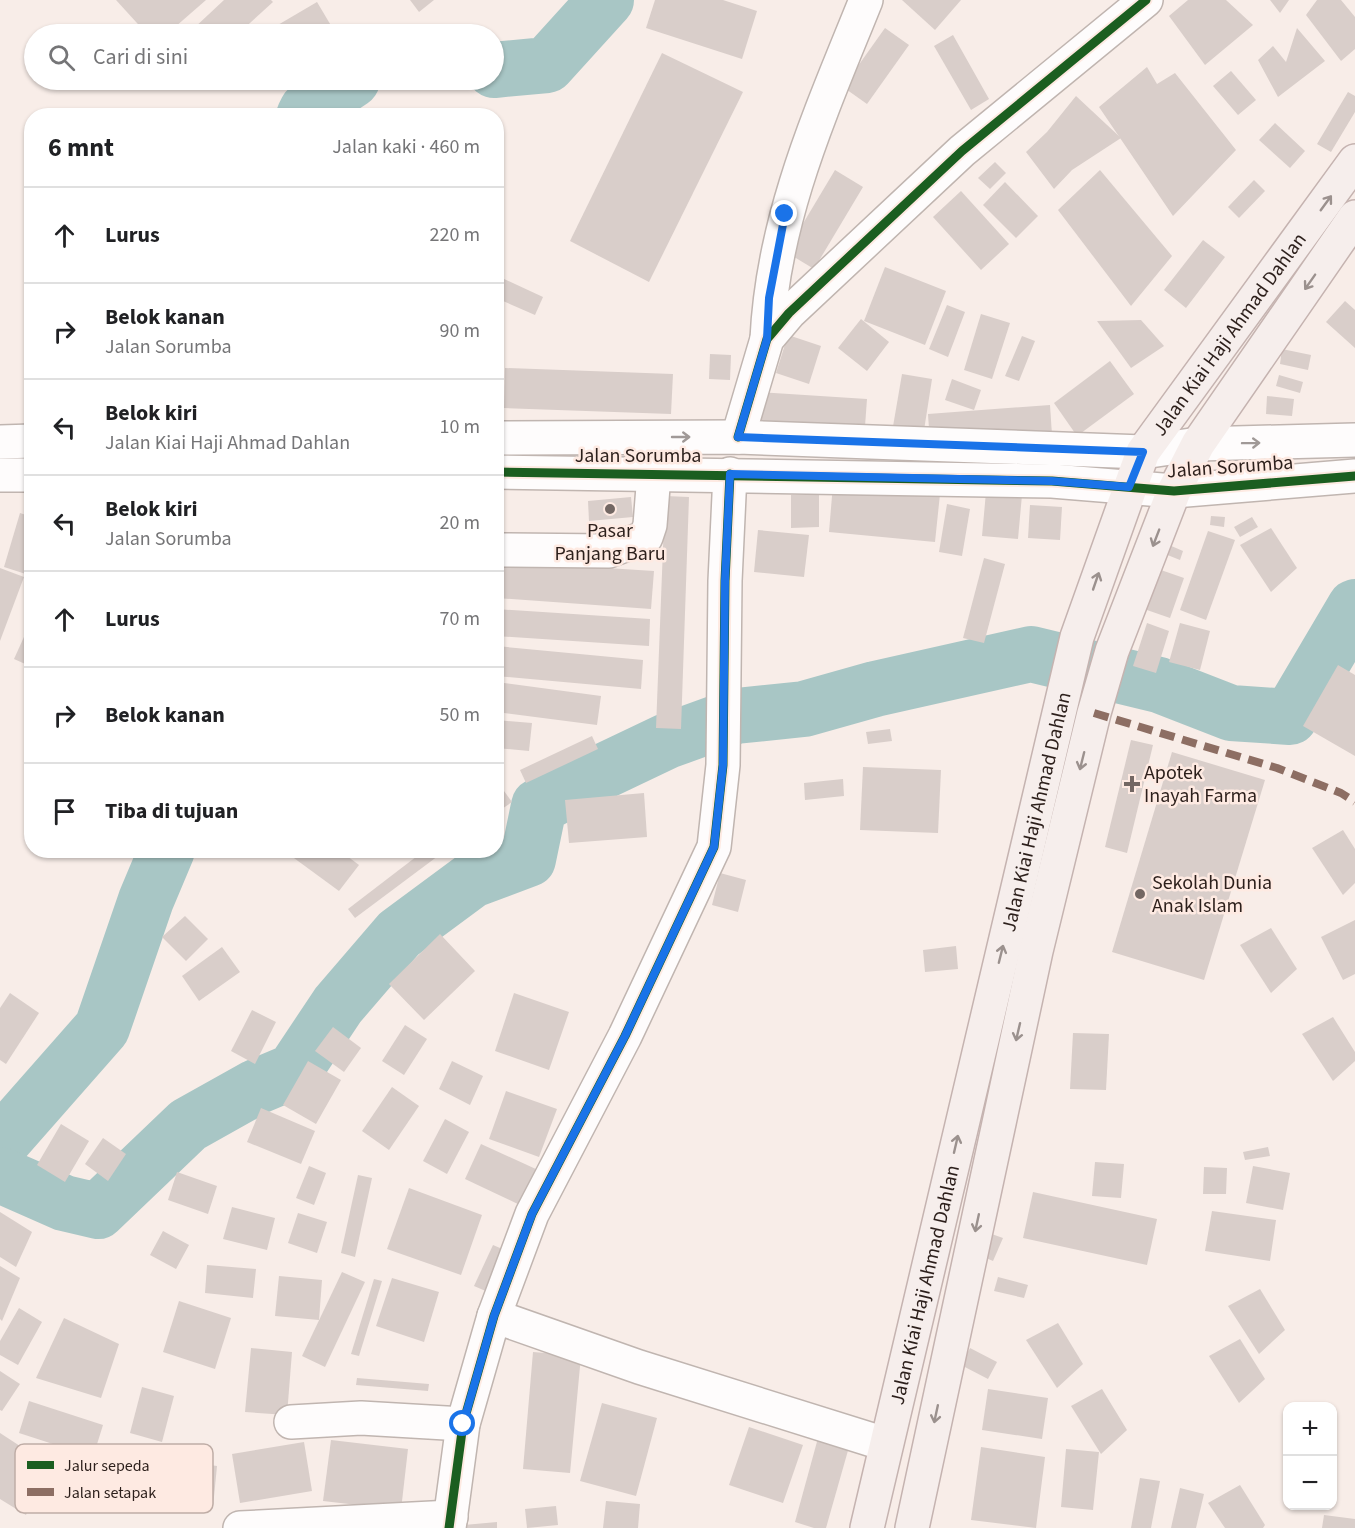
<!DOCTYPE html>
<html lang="id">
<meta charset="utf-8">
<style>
:root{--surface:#fff;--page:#f2f2f2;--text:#202124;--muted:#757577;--line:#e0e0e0}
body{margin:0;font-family:"Source Sans 3",sans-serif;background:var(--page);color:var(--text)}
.controls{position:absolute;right:18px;bottom:18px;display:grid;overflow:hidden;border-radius:12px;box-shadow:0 2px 4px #0004}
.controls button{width:54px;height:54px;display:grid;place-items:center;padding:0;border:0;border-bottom:2px solid var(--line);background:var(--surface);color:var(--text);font:30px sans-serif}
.stop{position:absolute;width:18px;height:18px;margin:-14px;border:4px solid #1a73e8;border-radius:50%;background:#fff}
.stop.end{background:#1a73e8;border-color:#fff;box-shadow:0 2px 6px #0008}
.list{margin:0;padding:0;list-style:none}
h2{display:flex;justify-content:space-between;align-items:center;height:78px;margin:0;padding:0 24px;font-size:26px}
h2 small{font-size:20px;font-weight:400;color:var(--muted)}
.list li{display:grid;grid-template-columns:39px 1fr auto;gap:18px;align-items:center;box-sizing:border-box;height:96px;padding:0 24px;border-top:2px solid var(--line)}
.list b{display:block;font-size:22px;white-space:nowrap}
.list p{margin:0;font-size:20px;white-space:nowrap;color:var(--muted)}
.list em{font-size:20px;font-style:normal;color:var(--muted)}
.icon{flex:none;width:33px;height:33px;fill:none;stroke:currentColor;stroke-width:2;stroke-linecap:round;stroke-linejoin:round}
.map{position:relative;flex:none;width:1355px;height:1528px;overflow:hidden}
.search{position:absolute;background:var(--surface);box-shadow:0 2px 4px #0004;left:24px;top:24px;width:480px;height:66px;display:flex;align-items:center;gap:15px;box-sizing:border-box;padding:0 21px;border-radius:33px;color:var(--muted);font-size:22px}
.panel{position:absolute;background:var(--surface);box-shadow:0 2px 4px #0004;left:24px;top:108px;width:480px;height:750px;border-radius:24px}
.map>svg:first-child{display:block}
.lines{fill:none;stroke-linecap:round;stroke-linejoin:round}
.river{stroke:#a8c6c5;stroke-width:56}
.building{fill:#d9ceca}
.minor-casing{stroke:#c0b5b0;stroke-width:36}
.major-casing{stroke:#c5b3b0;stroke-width:36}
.minor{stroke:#fefcfc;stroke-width:33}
.major{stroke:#f6eeec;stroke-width:33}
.quiet{stroke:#8d6e63;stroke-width:8;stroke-dasharray:15 8;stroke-linecap:butt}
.cycleway-casing{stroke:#feeae2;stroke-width:13}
.cycleway{stroke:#1b5e20;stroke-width:9}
.oneway{stroke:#9b918e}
.oneway2{stroke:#a09997}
.route{stroke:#1a73e8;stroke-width:8}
.poi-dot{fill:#736763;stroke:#feeae2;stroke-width:2}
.labels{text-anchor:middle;stroke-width:5;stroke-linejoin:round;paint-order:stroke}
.street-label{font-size:20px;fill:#2c1f1b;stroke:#feeae2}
.poi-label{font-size:20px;fill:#2c1f1b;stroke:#feeae2;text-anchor:start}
.key{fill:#feeae2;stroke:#bfada6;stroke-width:1.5}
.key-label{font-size:16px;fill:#2c1f1b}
</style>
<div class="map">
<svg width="1355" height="1528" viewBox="0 0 1355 1528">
<rect width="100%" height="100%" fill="#f8ede8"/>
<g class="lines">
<!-- river -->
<g class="river">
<polyline points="494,70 547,65 606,0"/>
<polyline points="304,116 307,110 352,80"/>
<polyline points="0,1144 102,1028 146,900 167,850"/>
<polyline points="0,1175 64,1203 98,1211 188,1125 256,1087 294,1071 338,1005 399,934 472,880 528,859 539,806 604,771 667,741 736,716 804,709 875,689 1031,654 1159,685 1231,713 1290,717 1355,607"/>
</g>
</g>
<!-- building -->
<g class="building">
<polygon points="116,0 206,0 167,34 147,34"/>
<polygon points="224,0 271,0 273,2 238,34 198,34 193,29"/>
<polygon points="410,0 434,0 419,12"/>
<polygon points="655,0 723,0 757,11 742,59 646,28"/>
<polygon points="902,0 961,0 935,30"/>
<polygon points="1188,0 1226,0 1253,25 1205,65 1169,16"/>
<polygon points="1270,0 1289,0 1280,13"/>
<polygon points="1317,0 1341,0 1355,17 1355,49 1341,61 1306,15"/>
<polygon points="317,2 336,34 274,34 271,29"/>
<polygon points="885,28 909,45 867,104 843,87"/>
<polygon points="1297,28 1325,61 1278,97 1258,60 1273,46 1286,62"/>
<polygon points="953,35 989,99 971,110 934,46"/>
<polygon points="662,53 743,92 649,282 570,241"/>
<polygon points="1147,67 1157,84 1175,73 1236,150 1173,216 1099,107"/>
<polygon points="1231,71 1256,100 1238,115 1213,86"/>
<polygon points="1348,92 1355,96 1355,112 1331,152 1317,144"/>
<polygon points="1076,96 1121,138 1072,170 1054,189 1026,152 1047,132"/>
<polygon points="1275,123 1305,151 1290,168 1259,140"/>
<polygon points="995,162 1006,173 990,189 978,178"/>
<polygon points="835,170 863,187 814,269 786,252"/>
<polygon points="1100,170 1172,256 1131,306 1058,210"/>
<polygon points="1254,180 1265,191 1239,218 1228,207"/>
<polygon points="1005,182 1038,216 1016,238 983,205"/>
<polygon points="961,191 1009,244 981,270 933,217"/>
<polygon points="1203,240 1225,257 1186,308 1164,290"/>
<polygon points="885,267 946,291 925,345 864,321"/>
<polygon points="502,278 543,297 535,315 496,298"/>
<polygon points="1345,301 1355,310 1355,348 1326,322"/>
<polygon points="947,305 965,312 948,357 929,349"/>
<polygon points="981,314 1010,323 992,379 964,370"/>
<polygon points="861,319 889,342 867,371 838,348"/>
<polygon points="1141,320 1164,346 1131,368 1097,321"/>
<polygon points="788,335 821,346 809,384 776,373"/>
<polygon points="1022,336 1035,341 1019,381 1005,376"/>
<polygon points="1282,349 1311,355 1308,370 1280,364"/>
<polygon points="710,354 731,355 730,380 709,379"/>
<polygon points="1110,361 1134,394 1077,436 1054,403"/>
<polygon points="505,368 673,374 671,414 504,408"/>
<polygon points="902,374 932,379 922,443 891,438"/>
<polygon points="1279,375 1303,382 1300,393 1276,386"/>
<polygon points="952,379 981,390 974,410 945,400"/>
<polygon points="758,392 867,399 864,440 755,432"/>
<polygon points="1267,396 1294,399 1292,416 1266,414"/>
<polygon points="1050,405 1052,435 930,444 928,414"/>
<polygon points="833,484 940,494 935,542 829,532"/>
<polygon points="986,492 1022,495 1018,539 982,536"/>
<polygon points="791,495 819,495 819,527 791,528"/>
<polygon points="665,496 689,497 681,729 656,728"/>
<polygon points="631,497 633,517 589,521 588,501"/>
<polygon points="947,504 970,509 962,556 939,552"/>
<polygon points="1030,505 1062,507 1060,540 1028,538"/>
<polygon points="20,513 32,517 32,576 4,567"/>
<polygon points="1211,516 1225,517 1224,527 1210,525"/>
<polygon points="1252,517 1258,527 1240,537 1234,527"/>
<polygon points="1271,528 1297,568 1271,592 1240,545"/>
<polygon points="758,530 809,535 804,577 754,572"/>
<polygon points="1208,531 1235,540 1206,620 1180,610"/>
<polygon points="1169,545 1183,551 1180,560 1165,554"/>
<polygon points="984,558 1005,564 984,643 963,638"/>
<polygon points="496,561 654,571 651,609 496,598"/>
<polygon points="0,568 24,577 0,641"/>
<polygon points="1158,569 1184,578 1170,618 1144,609"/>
<polygon points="496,609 650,619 649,646 496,636"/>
<polygon points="1147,623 1169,631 1156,673 1133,666"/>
<polygon points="1180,623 1210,631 1200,670 1169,662"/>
<polygon points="28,628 32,629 32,667 14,659"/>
<polygon points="496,646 643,660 641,689 496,676"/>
<polygon points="1338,665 1355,675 1355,756 1303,726"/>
<polygon points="496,682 601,696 597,725 496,712"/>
<polygon points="496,720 532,723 529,751 496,748"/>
<polygon points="890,729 892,741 868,744 866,732"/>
<polygon points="592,736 598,749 526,783 520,770"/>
<polygon points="1131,740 1153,745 1127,853 1105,847"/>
<polygon points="1172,752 1265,780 1204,980 1112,952"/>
<polygon points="863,767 941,770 938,833 860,830"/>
<polygon points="843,779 844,796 805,800 804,783"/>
<polygon points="504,791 512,802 496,813 496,797"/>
<polygon points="644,793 647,837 569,843 565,800"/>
<polygon points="1343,830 1355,849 1355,883 1343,895 1312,848"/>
<polygon points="283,850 339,850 359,865 339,891"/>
<polygon points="425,850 446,850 355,918 348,909"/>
<polygon points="720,873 746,880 738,912 712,905"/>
<polygon points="185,916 208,939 186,961 162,937"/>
<polygon points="1355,920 1355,974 1343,980 1321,937"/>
<polygon points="1271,928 1297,969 1271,993 1240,945"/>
<polygon points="440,934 475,971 424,1020 389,984"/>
<polygon points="956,946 958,969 925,972 923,950"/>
<polygon points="222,947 240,972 199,1001 182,976"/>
<polygon points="10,993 39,1013 6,1064 0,1060 0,1008"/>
<polygon points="514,993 569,1012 549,1070 495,1051"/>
<polygon points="252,1010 276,1022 255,1064 231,1051"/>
<polygon points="1333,1017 1355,1052 1355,1061 1333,1081 1302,1034"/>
<polygon points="405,1025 427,1039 404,1075 382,1061"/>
<polygon points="333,1027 361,1048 344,1072 315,1051"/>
<polygon points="1073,1033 1109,1034 1106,1090 1070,1089"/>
<polygon points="308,1061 341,1080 316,1124 283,1105"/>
<polygon points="452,1061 483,1076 470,1105 439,1089"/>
<polygon points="392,1087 419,1106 389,1150 362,1131"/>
<polygon points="506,1091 557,1109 539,1157 489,1139"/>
<polygon points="261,1108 315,1131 301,1164 247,1142"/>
<polygon points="445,1119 469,1132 447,1174 423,1161"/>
<polygon points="61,1124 89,1141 65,1182 37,1165"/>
<polygon points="103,1138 126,1154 108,1181 85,1164"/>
<polygon points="481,1144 538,1170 522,1206 465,1179"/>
<polygon points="1268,1147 1270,1156 1245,1160 1243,1152"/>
<polygon points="1095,1162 1124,1164 1121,1198 1092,1196"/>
<polygon points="309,1166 326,1173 314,1205 296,1198"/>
<polygon points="1253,1166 1290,1173 1283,1210 1246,1203"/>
<polygon points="1204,1167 1227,1168 1226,1194 1203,1194"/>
<polygon points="177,1172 217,1186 208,1214 168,1200"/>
<polygon points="358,1175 372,1178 355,1257 341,1253"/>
<polygon points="409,1188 482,1215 461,1275 387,1249"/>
<polygon points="1033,1192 1157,1219 1147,1265 1023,1238"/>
<polygon points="232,1207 275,1218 267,1250 223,1239"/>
<polygon points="1212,1211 1276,1220 1270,1261 1205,1251"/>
<polygon points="0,1212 32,1232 16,1267 0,1257"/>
<polygon points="298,1213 327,1222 317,1253 288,1243"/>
<polygon points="163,1231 189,1245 176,1269 150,1255"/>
<polygon points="986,1232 1003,1238 993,1261 977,1254"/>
<polygon points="493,1245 507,1251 488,1292 474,1286"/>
<polygon points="207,1265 256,1269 253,1298 205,1293"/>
<polygon points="0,1266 20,1278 2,1321 0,1319"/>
<polygon points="342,1272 365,1282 325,1367 302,1356"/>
<polygon points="279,1276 322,1280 319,1320 275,1316"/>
<polygon points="998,1277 1028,1285 1024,1298 994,1291"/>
<polygon points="392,1278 439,1292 424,1342 376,1326"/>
<polygon points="374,1279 382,1281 359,1356 351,1354"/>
<polygon points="1260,1289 1285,1330 1259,1354 1228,1306"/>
<polygon points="179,1301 231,1318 215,1369 163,1352"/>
<polygon points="19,1308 42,1322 18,1365 0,1355 0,1341"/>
<polygon points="64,1318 119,1344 101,1398 36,1378"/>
<polygon points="1058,1323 1083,1364 1057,1388 1026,1340"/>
<polygon points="1240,1339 1265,1379 1239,1403 1209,1356"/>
<polygon points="251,1348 292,1352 287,1415 245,1412"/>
<polygon points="970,1348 997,1362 988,1379 961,1365"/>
<polygon points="533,1352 581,1356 570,1473 523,1469"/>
<polygon points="0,1371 20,1384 2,1411 0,1410"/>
<polygon points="357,1378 429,1384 428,1391 356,1385"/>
<polygon points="142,1387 174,1396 162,1442 130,1433"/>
<polygon points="988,1389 1048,1398 1042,1439 982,1430"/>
<polygon points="1102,1389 1127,1430 1101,1454 1071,1406"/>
<polygon points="29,1401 103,1425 93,1457 19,1433"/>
<polygon points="602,1403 657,1418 636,1496 580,1481"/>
<polygon points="749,1427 803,1445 783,1503 729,1485"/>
<polygon points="0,1433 46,1463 26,1515 0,1499"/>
<polygon points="818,1438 849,1447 826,1528 814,1528 795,1522"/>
<polygon points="331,1440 408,1449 401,1510 323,1501"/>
<polygon points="304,1442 312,1491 240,1503 232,1454"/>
<polygon points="981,1447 1045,1457 1036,1528 971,1520"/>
<polygon points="1066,1449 1099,1452 1093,1510 1061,1507"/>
<polygon points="121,1453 217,1466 213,1507 114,1498"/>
<polygon points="1140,1478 1160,1481 1151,1528 1131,1528"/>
<polygon points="1240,1485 1265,1525 1263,1528 1225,1528 1208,1503"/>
<polygon points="1180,1488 1204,1494 1196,1528 1171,1528"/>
<polygon points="606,1501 640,1504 638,1528 603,1528"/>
<polygon points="556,1506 558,1525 527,1528 525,1509"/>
<polygon points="1324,1515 1355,1519 1355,1528 1322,1528"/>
<polygon points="497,1522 497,1528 464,1528 464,1525"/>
</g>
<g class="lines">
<!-- minor casing -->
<g class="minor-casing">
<g id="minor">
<path d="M767 339C773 216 821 112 866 0"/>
<polyline points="738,437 767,339 789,313 962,151 1146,0"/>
<polyline points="496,438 738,437 1143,452 1198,444 1355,440"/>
<polyline points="0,442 32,441"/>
<polyline points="496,472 1052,481 1174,491 1355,476"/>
<polyline points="0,475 32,475"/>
<polyline points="496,550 609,551 646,537 650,525 654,474"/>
<polyline points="494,1316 639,1367 885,1444"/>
<polyline points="291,1422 361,1418 463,1424"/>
<polyline points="240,1528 451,1517"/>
<polyline points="449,1528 463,1424 494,1316 532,1214 625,1036 714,847 723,765 725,581 730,474"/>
</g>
</g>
<!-- major casing -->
<g class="major-casing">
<g id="major">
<path id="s1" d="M867 1528 1077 637 1143 452 1355 161"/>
<polyline points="912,1528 1036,951 1094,713 1112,651 1174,491 1198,444 1355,217"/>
</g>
</g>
<!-- minor -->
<use href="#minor" class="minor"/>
<!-- major -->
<use href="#major" class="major"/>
<!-- quiet -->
<polyline class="quiet" points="1094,713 1277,768 1341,793 1355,802"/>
<!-- cycleway casing -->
<g class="cycleway-casing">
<g id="cycleway">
<polyline points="738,437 767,339 789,313 962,151 1146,0"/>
<polyline points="496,472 1052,481 1174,491 1355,476"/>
<polyline points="449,1528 463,1424 494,1316 532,1214 625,1036 714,847 723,765 725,581 730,474"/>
</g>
</g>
<!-- cycleway -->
<use href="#cycleway" class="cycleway"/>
</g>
<!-- one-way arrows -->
<defs><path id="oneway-shaft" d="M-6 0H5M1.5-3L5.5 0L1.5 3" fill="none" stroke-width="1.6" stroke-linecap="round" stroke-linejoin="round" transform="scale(1.5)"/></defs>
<g class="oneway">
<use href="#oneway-shaft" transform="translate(1326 203) rotate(-54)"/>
<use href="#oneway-shaft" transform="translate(1310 282) rotate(125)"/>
<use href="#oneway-shaft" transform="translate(1156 538) rotate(111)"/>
<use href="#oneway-shaft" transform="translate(1096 581) rotate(-71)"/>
<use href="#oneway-shaft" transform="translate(1082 761) rotate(104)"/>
<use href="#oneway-shaft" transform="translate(1001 954) rotate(-76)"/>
<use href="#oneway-shaft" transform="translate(1018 1032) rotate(103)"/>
<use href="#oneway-shaft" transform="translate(956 1144) rotate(-77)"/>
<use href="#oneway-shaft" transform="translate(977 1223) rotate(102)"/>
<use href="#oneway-shaft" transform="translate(936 1414) rotate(102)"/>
</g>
<g class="oneway2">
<use href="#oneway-shaft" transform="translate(681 437)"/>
<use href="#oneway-shaft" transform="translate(1251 443) rotate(-1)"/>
</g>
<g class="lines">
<!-- route -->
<polyline class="route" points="463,1424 494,1316 532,1214 625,1036 714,847 723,765 725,581 730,474 1052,481 1129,487 1143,452 738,437 767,339 769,298 785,214"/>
</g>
<!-- markers -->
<g class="poi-dot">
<circle cx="610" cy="509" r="6"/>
<path d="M1129 775h6v6h6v6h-6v6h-6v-6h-6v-6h6z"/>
<circle cx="1140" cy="894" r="6"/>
</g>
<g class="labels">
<!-- street labels -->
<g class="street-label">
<text dy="7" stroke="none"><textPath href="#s1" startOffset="1258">Jalan Kiai Haji Ahmad Dahlan</textPath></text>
<text x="638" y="462">Jalan Sorumba</text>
<text transform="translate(1230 466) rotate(-4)" y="7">Jalan Sorumba</text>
<text dy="7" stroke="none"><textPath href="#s1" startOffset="736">Jalan Kiai Haji Ahmad Dahlan</textPath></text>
<text dy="7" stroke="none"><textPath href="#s1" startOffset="250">Jalan Kiai Haji Ahmad Dahlan</textPath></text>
</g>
<!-- poi labels -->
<g class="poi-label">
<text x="610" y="537" text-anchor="middle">Pasar<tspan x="610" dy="23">Panjang Baru</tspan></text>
<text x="1144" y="779">Apotek<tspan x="1144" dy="23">Inayah Farma</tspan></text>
<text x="1152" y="889">Sekolah Dunia<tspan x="1152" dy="23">Anak Islam</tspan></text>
</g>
</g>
<!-- legend -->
<rect x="15" y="1444" width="198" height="69" rx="9" class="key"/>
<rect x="27" y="1461" width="27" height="8" fill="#1b5e20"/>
<rect x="27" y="1488" width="27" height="8" fill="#8d6e63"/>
<g class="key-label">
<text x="64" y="1471">Jalur sepeda</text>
<text x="64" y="1498">Jalan setapak</text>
</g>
</svg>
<div class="controls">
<button>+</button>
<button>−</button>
</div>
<div class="stop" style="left:463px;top:1424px"></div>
<div class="stop end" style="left:785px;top:214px"></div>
<div class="search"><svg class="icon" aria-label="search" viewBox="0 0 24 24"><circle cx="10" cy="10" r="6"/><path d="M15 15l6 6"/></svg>Cari di sini</div>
<section class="panel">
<h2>6 mnt<small>Jalan kaki · 460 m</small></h2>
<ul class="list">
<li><svg class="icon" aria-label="ahead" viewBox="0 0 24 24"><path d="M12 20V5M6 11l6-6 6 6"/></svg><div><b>Lurus</b></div><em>220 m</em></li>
<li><svg class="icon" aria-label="right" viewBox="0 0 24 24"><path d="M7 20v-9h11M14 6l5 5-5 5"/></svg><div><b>Belok kanan</b><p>Jalan Sorumba</p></div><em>90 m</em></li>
<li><svg class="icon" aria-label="left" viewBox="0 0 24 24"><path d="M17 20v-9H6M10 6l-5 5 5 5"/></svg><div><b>Belok kiri</b><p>Jalan Kiai Haji Ahmad Dahlan</p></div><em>10 m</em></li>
<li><svg class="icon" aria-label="left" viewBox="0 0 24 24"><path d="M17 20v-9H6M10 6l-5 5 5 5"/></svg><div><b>Belok kiri</b><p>Jalan Sorumba</p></div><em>20 m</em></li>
<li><svg class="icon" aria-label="ahead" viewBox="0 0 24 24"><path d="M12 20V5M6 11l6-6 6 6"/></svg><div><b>Lurus</b></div><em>70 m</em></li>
<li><svg class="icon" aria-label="right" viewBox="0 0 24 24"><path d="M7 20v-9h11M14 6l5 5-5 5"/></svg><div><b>Belok kanan</b></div><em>50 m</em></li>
<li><svg class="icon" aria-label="arrive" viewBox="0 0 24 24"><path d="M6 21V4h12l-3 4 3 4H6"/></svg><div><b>Tiba di tujuan</b></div></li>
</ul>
</section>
</div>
